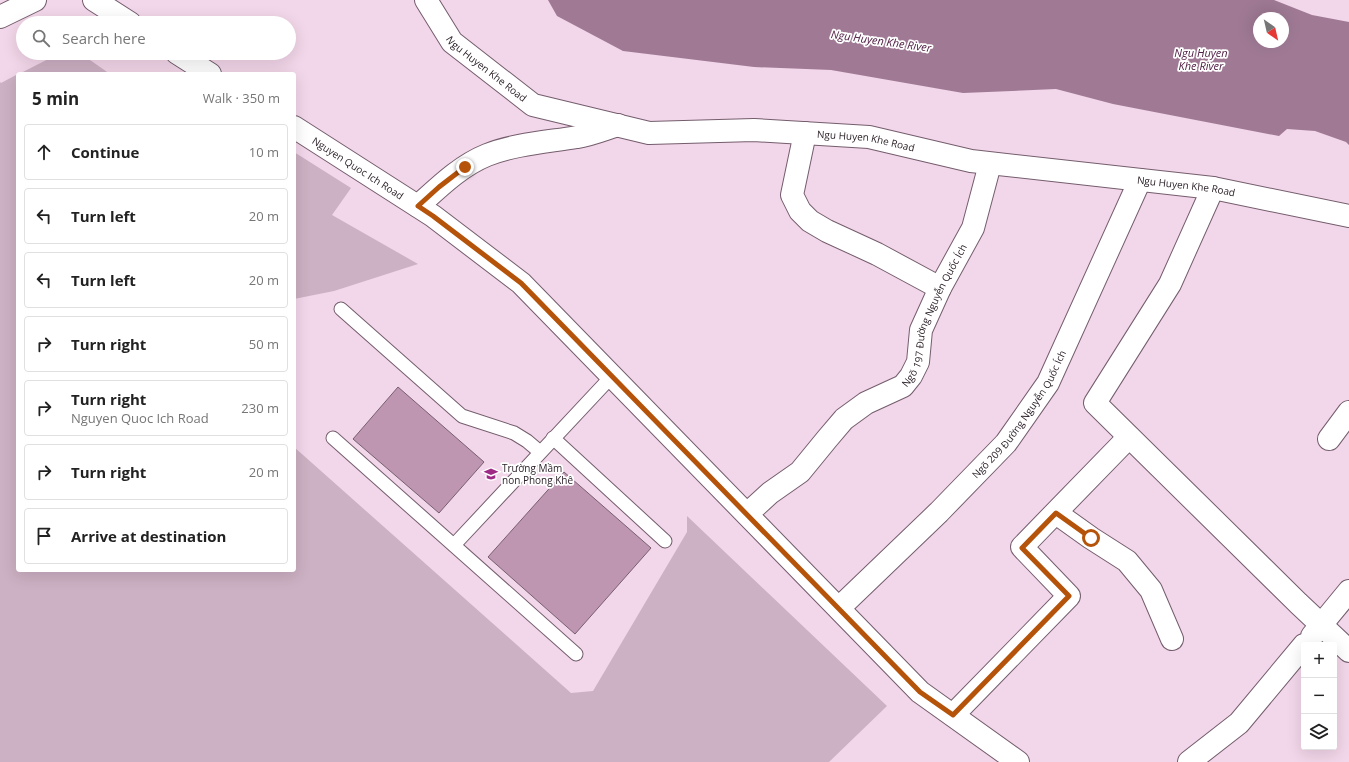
<!DOCTYPE html>
<meta charset="utf-8">
<style>
:root{--surface:#fff;--page:#f2f2f2;--text:#222;--muted:#767676;--line:#e0e0e0}
body{margin:0;font-family:"Open Sans",sans-serif;background:var(--page);color:var(--text)}
.controls{position:absolute;right:12px;bottom:12px;display:grid;overflow:hidden;border-radius:4px;box-shadow:0 4px 16px #0002}
.controls button{width:36px;height:36px;display:grid;place-items:center;padding:0;border:0;border-bottom:1px solid var(--line);background:var(--surface);color:var(--text);font:20px sans-serif}
.compass{position:absolute;left:1253px;top:12px;width:36px;height:36px;border-radius:50%;background:var(--surface);box-shadow:0 4px 16px #0002;rotate:146deg}
.stop{position:absolute;width:12px;height:12px;margin:-9px;border:3px solid #b45309;border-radius:50%;background:#fff}
.stop.end{background:#b45309;border-color:#fff;box-shadow:0 1px 4px #0008}
.list{margin:0;padding:0;list-style:none}
h2{display:flex;justify-content:space-between;align-items:center;height:52px;margin:0;padding:0 16px;font-size:17px}
h2 small{font-size:13px;font-weight:400;color:var(--muted)}
.list li{display:grid;grid-template-columns:26px 1fr auto;gap:12px;align-items:center;box-sizing:border-box;height:56px;margin:0 8px 8px;padding:0 8px;border:1px solid var(--line);border-radius:4px}
.list b{display:block;font-size:15px;white-space:nowrap}
.list p{margin:0;font-size:13px;white-space:nowrap;color:var(--muted)}
.list em{font-size:13px;font-style:normal;color:var(--muted)}
.icon{flex:none;width:22px;height:22px;fill:none;stroke:currentColor;stroke-width:2;stroke-linecap:round;stroke-linejoin:round}
.map{position:relative;flex:none;width:1349px;height:762px;overflow:hidden}
.search{position:absolute;background:var(--surface);box-shadow:0 4px 16px #0002;left:16px;top:16px;width:280px;height:44px;display:flex;align-items:center;gap:10px;box-sizing:border-box;padding:0 14px;border-radius:22px;color:var(--muted);font-size:15px}
.panel{position:absolute;background:var(--surface);box-shadow:0 4px 16px #0002;left:16px;top:72px;width:280px;height:500px;border-radius:4px}
.map>svg:first-child{display:block}
.green{fill:#ccb0c3}
.water{fill:#a07a95;fill-rule:evenodd}
.building{fill:#be96b2;stroke:#775f6f}
.lines{fill:none;stroke-linecap:round;stroke-linejoin:round}
.lane-casing{stroke:#745d6d;stroke-width:15}
.street-casing{stroke:#745d6d;stroke-width:24}
.secondary-casing{stroke:#745d6d;stroke-width:24}
.lane{stroke:#fff;stroke-width:13}
.street{stroke:#fff;stroke-width:22}
.secondary{stroke:#fff;stroke-width:22}
.route{stroke:#b45309;stroke-width:5}
.labels{text-anchor:middle;stroke-width:3.5;stroke-linejoin:round;paint-order:stroke}
.street-label{font-size:10px;fill:#2c2229;stroke:#fff}
.poi-label{font-size:10px;fill:#2c2229;stroke:#fff;text-anchor:start}
.water-label{font-size:11px;font-style:italic;fill:#512045;stroke:#fff}
</style>
<div class="map">
<svg width="1349" height="762" viewBox="0 0 1349 762">
<rect width="100%" height="100%" fill="#f2d6e9"/>
<!-- green -->
<g class="green">
<polygon points="60,53 80,53 110,74 19,74"/>
<polygon points="18,74 18,570 294,570 294,447 571,693 593,691 687,532 687,516 887,706 829,762 0,762 0,82 1,83"/>
<polygon points="294,152 351,188 332,215 418,264 334,291 294,299"/>
</g>
<!-- water -->
<path class="water" d="M548 0H1274L1312 15 1349 22V145L1346 142 1315 131 1287 129 1279 136 1113 104 1056 89 963 93 831 70 754 67 623 51 557 16ZM1259 18H1283V42H1259Z"/>
<!-- building -->
<g class="building">
<polygon points="398,387 484,462 439,513 353,439"/>
<polygon points="564,472 651,548 575,634 488,557"/>
</g>
<g class="lines">
<!-- lane casing -->
<g class="lane-casing">
<g id="lane">
<polyline points="341,309 462,416 514,433 527,441 540,452"/>
<polyline points="333,438 576,654"/>
<polyline points="553,438 665,541"/>
<polyline points="454,545 612,376"/>
</g>
</g>
<!-- street casing -->
<g class="street-casing">
<g id="street">
<polyline points="0,17 35,0"/>
<polyline points="805,133 792,195 800,211 810,221 827,231 877,254 940,288"/>
<polyline points="1213,188 1170,284 1095,403 1298,603 1349,651"/>
<path d="M418 206C439 187 460 166 487 155 515 144 547 142 577 137 591 135 605 129 618 125"/>
<polyline points="1329,439 1349,412"/>
<polyline points="1056,513 1091,538 1127,561 1151,590 1172,639"/>
<path id="s1" d="M747 514 770 493 800 472 827 439 844 419 866 403 903 386 911 376 918 362 921 330 940 288 973 228 990 164"/>
<path id="s2" d="M839 608 939 512 1006 443 1048 383 1140 180"/>
<polyline points="1312,636 1349,591"/>
<polyline points="953,715 1069,596 1022,547 1129,437"/>
<polyline points="1189,762 1239,723 1304,645"/>
</g>
</g>
<!-- secondary casing -->
<g class="secondary-casing">
<g id="secondary">
<polyline points="94,0 130,23"/>
<path id="s3" d="M426 0 452 42 533 105 649 133 754 130 869 137 971 161 1213 188 1349 216"/>
<polyline points="177,53 210,74"/>
<path id="s4" d="M294 127 433 216 521 283 920 692 1018 762"/>
</g>
</g>
<!-- lane -->
<use href="#lane" class="lane"/>
<!-- street -->
<use href="#street" class="street"/>
<!-- secondary -->
<use href="#secondary" class="secondary"/>
</g>
<g class="lines">
<!-- route -->
<polyline class="route" points="465,167 439,187 418,206 433,216 521,283 920,692 953,715 1069,596 1022,548 1056,513 1091,538"/>
</g>
<!-- icons -->
<defs>
<g id="school-bare" transform="scale(1.08)"><path d="M0-5L7-2L0 1L-7-2ZM-4 1L0 2.5L4 1V4Q0 6-4 4Z" fill="#9e2a86" stroke="#fff" stroke-width="2.5" paint-order="stroke"/></g>
</defs>
<g fill-rule="evenodd">
<use href="#school-bare" x="491" y="474"/>
</g>
<g class="labels">
<!-- street labels -->
<g class="street-label">
<text dy="4" stroke="none"><textPath href="#s3" startOffset="93">Ngu Huyen Khe Road</textPath></text>
<text dy="4" stroke="none"><textPath href="#s3" startOffset="489">Ngu Huyen Khe Road</textPath></text>
<text dy="4" stroke="none"><textPath href="#s4" startOffset="76">Nguyen Quoc Ich Road</textPath></text>
<text dy="4" stroke="none"><textPath href="#s3" startOffset="813">Ngu Huyen Khe Road</textPath></text>
<text dy="4" stroke="none"><textPath href="#s1" startOffset="283">Ngõ 197 Đường Nguyễn Quốc Ích</textPath></text>
<text dy="4" stroke="none"><textPath href="#s2" startOffset="266">Ngõ 209 Đường Nguyễn Quốc Ích</textPath></text>
</g>
<!-- poi labels -->
<g class="poi-label">
<text x="502" y="472">Trường Mầm<tspan x="502" dy="12">non Phong Khê</tspan></text>
</g>
<!-- water labels -->
<g class="water-label">
<text transform="translate(881 41) rotate(8)" y="4">Ngu Huyen Khe River</text>
<text x="1201" y="57">Ngu Huyen<tspan x="1201" dy="13">Khe River</tspan></text>
</g>
</g>
</svg>
<div class="controls">
<button>+</button>
<button>−</button>
<button><svg class="icon" aria-label="layers" viewBox="0 0 24 24"><path d="M12 4l9 5-9 5-9-5zM3 14l9 5 9-5"/></svg></button>
</div>
<svg class="compass" viewBox="-18 -18 36 36"><path d="M0-13l5 13h-10z" fill="#e53935"/><path d="M0 13l5-13h-10z" fill="#767676"/></svg>
<div class="stop" style="left:1091px;top:538px"></div>
<div class="stop end" style="left:465px;top:167px"></div>
<div class="search"><svg class="icon" aria-label="search" viewBox="0 0 24 24"><circle cx="10" cy="10" r="6"/><path d="M15 15l6 6"/></svg>Search here</div>
<section class="panel">
<h2>5 min<small>Walk · 350 m</small></h2>
<ul class="list">
<li><svg class="icon" aria-label="ahead" viewBox="0 0 24 24"><path d="M12 20V5M6 11l6-6 6 6"/></svg><div><b>Continue</b></div><em>10 m</em></li>
<li><svg class="icon" aria-label="left" viewBox="0 0 24 24"><path d="M17 20v-9H6M10 6l-5 5 5 5"/></svg><div><b>Turn left</b></div><em>20 m</em></li>
<li><svg class="icon" aria-label="left" viewBox="0 0 24 24"><path d="M17 20v-9H6M10 6l-5 5 5 5"/></svg><div><b>Turn left</b></div><em>20 m</em></li>
<li><svg class="icon" aria-label="right" viewBox="0 0 24 24"><path d="M7 20v-9h11M14 6l5 5-5 5"/></svg><div><b>Turn right</b></div><em>50 m</em></li>
<li><svg class="icon" aria-label="right" viewBox="0 0 24 24"><path d="M7 20v-9h11M14 6l5 5-5 5"/></svg><div><b>Turn right</b><p>Nguyen Quoc Ich Road</p></div><em>230 m</em></li>
<li><svg class="icon" aria-label="right" viewBox="0 0 24 24"><path d="M7 20v-9h11M14 6l5 5-5 5"/></svg><div><b>Turn right</b></div><em>20 m</em></li>
<li><svg class="icon" aria-label="arrive" viewBox="0 0 24 24"><path d="M6 21V4h12l-3 4 3 4H6"/></svg><div><b>Arrive at destination</b></div></li>
</ul>
</section>
</div>
